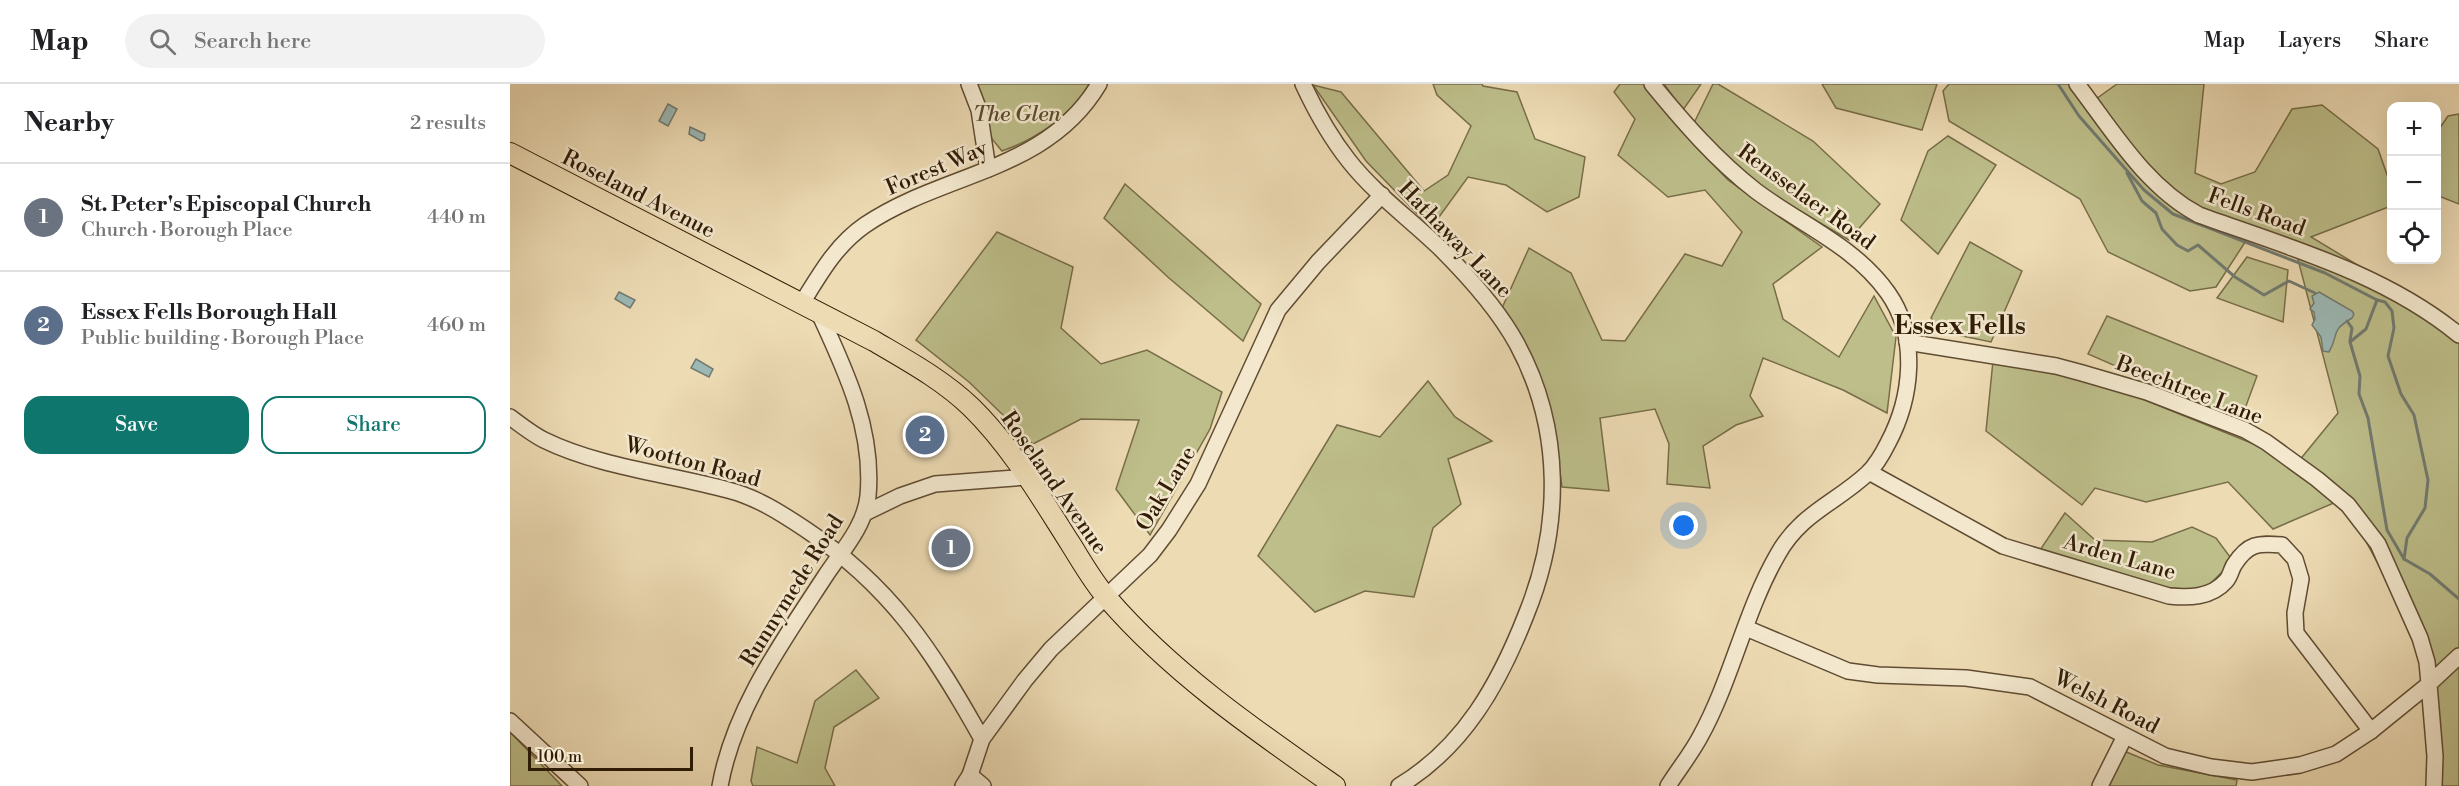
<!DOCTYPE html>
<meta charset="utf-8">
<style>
:root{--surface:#fff;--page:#f2f2f2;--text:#202124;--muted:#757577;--line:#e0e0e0;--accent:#0f766e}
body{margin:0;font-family:"Libre Bodoni",serif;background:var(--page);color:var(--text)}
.controls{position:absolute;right:18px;top:18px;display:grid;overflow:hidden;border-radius:12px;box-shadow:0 6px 24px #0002}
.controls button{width:54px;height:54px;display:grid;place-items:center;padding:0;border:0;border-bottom:2px solid var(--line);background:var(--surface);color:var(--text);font:30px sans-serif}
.scale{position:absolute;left:18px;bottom:15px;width:165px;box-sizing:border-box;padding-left:6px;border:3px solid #311c06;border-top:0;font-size:16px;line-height:21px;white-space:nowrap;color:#311c06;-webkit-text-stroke:4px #f3e8ce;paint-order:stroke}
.you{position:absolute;left:1174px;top:442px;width:21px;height:21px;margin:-15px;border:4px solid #fff;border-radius:50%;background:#1a73e8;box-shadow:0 0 0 9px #1a73e833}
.badge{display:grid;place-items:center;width:39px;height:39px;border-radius:50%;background:var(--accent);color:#fff;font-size:20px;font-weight:700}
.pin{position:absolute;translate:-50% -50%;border:3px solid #fff;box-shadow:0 2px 6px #0006}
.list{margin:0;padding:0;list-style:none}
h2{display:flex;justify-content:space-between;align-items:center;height:78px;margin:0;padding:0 24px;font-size:26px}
h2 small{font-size:20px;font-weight:400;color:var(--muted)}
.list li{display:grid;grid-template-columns:39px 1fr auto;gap:18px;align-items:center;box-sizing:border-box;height:108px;padding:0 24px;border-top:2px solid var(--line)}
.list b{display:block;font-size:22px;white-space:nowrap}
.list p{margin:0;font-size:20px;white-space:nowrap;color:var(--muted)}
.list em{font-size:20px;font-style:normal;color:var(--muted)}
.actions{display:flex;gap:12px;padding:18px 24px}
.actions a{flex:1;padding:14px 0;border:2px solid var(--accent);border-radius:18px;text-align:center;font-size:21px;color:var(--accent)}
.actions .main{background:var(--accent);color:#fff}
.icon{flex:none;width:33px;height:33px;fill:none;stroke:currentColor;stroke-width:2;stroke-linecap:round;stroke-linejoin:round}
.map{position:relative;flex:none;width:1949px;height:702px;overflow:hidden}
header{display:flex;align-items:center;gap:36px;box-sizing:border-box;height:84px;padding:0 30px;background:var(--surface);border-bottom:2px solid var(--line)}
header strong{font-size:28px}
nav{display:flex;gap:33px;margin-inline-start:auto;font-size:21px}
.search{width:420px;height:54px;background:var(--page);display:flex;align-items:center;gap:15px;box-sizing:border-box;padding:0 21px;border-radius:33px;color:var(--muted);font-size:22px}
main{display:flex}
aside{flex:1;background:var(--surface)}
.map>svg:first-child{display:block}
.green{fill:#bdbe8a;stroke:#776d48;stroke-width:1.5}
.water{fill:#9cb9b6;stroke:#717a70;stroke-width:1.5}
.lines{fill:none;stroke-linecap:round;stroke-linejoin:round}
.stream{stroke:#717a70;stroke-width:3}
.minor-casing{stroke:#604c32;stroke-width:18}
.major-casing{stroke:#311c06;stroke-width:22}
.minor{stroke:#f3e8ce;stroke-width:15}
.major{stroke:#eddbb4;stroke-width:20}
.labels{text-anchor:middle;stroke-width:5;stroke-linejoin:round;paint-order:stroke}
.park-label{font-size:22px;font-style:italic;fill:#5b4d2e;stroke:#f3e8ce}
.street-label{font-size:22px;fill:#311c06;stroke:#f3e8ce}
.quarter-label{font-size:26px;font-weight:bold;fill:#311c06;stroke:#f3e8ce}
</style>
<header>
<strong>Map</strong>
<div class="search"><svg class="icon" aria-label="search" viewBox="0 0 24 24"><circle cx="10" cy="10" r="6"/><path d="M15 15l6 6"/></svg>Search here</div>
<nav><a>Map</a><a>Layers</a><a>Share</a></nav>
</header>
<main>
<aside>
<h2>Nearby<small>2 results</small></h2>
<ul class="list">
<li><span class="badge" style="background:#6b7280">1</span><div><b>St. Peter's Episcopal Church</b><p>Church · Borough Place</p></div><em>440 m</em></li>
<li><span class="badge" style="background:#5c6f8a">2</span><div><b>Essex Fells Borough Hall</b><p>Public building · Borough Place</p></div><em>460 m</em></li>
</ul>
<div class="actions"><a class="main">Save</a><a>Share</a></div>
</aside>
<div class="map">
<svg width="1949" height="702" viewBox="0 0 1949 702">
<rect width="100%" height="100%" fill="#eddbb4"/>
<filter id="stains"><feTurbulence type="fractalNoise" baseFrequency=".00333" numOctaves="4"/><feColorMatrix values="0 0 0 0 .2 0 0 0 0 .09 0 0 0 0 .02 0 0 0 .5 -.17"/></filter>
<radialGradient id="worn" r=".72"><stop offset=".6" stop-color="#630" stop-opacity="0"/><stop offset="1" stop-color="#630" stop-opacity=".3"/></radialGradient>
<!-- green -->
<g class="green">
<path d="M466 0H579C562 32 524 56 492 67L482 55Z"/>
<polygon points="923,0 972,0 973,2 1007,8 1025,55 1075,73 1069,113 1037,128 996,101 958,93 921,144 856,77 803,1 831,8 914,107 938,91 961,42 927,11"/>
<polygon points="1110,0 1136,0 1187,64 1218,96 1312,163 1263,200 1273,235 1329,273 1364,212 1386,253 1377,329 1333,306 1253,274 1240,312 1253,332 1226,341 1193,362 1200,404 1157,400 1159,360 1145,325 1090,334 1099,407 1052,403 1043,340 992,224 1019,164 1061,189 1092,256 1115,257 1175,170 1212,182 1232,148 1195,106 1158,113 1108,71 1125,35 1104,8"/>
<polygon points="1154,0 1191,0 1173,26"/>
<polygon points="1203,0 1208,0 1303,57 1370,120 1339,156 1256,107 1183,41"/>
<polygon points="1312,0 1427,0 1412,46 1326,24"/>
<polygon points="1439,0 1564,0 1583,17 1607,0 1694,0 1685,89 1711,100 1745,88 1782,25 1812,21 1868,65 1881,102 1881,122 1801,153 1949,242 1949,702 1918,702 1913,563 1833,415 1763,445 1718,398 1636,418 1585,404 1572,421 1476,347 1483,277 1598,301 1788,378 1828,329 1785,164 1741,149 1706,203 1680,207 1598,168 1570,115 1439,37 1433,7"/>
<polygon points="1949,30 1949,120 1926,111 1927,48 1938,32"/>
<polygon points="1438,52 1486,81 1428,170 1391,136 1418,67"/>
<polygon points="615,100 751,220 733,257 659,194 594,134"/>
<polygon points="487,148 563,183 551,244 591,280 637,266 712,308 700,345 640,451 606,405 629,336 571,335 523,360 459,298 406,256"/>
<polygon points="1460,158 1512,187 1481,258 1433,248 1421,234"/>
<polygon points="1737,173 1778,186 1773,238 1707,214"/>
<polygon points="1597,232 1747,292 1733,330 1706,326 1578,270"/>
<polygon points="918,297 945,333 982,357 938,375 951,420 923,444 904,513 855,507 805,528 748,472 827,341 870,353"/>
<polygon points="1555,429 1585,456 1642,458 1682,443 1706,454 1723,477 1693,507 1633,501 1530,466"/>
<polygon points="346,586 369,614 324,643 315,684 325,702 243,702 241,697 247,663 287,679 305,617"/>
<polygon points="0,648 52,702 0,702"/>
<polygon points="1614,667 1648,681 1727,696 1726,702 1599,702"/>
</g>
<!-- water -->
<g class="water">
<polygon points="158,20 167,25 158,42 149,37"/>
<polygon points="180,43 195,50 194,56 191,57 179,50"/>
<polygon points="109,208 125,216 120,224 105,215"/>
<path d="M1809 208 1842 227 1844 230 1842 234C1819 248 1830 249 1819 268L1813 267 1811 253 1802 241 1805 235 1804 228 1800 225 1804 219 1802 212Z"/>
<polygon points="186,275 203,285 199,293 181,284"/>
</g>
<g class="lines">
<!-- stream -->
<g class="stream">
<polyline points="1548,0 1569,32 1634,106 1663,130 1815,189 1867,216 1856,245 1840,258 1850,292 1849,310 1858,334 1877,446 1894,475 1920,490 1949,515"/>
<polyline points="1617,89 1632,117 1646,129 1652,145 1667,161 1678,167 1688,161 1725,193 1754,211 1779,197 1805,209"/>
<polyline points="1867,216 1875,218 1882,227 1884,244 1878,272 1891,310 1904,331 1918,396 1915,424 1897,454 1894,475"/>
<polyline points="1837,237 1842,244 1840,257"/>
</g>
<!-- minor casing -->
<g class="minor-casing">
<g id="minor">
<polyline points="459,0 469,26 478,85"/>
<path d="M793 0C806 28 820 53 839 77 865 110 901 136 931 165 959 193 988 225 1007 260 1053 345 1052 443 1016 531 989 600 954 663 889 702"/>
<path d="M1142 0C1174 39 1206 76 1246 107 1290 140 1345 162 1378 209 1409 253 1402 314 1378 359 1373 369 1366 381 1358 389 1326 419 1291 429 1268 470 1235 527 1222 595 1190 653 1181 670 1168 686 1158 702"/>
<path d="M1567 0C1603 47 1636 103 1689 131 1778 163 1875 190 1949 251"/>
<path d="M292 219C310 190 326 161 355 141 433 88 537 88 589 0"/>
<path d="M0 333C11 341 22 350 34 356 89 383 159 390 218 406 246 413 271 429 295 445 381 502 422 566 472 655"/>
<path d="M1359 388 1493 462 1659 512C1678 514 1701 514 1716 497 1720 493 1721 486 1724 481 1738 459 1748 459 1772 461L1785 475 1791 495 1785 529 1786 549 1861 647"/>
<polyline points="355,429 390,412 425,400 517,393"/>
<polyline points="1236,544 1338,587 1368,591 1456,594 1520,603 1655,672 1701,683 1742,688 1790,681 1826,670 1861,647 1919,600 1917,578 1910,554 1868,460 1838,421 1807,395 1756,358 1735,346 1637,308 1572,289 1546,282 1397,258"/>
<polyline points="0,637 70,702"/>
<polyline points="460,691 473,702"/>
<path d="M210 702C224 624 273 557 316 491 332 467 355 442 358 412 364 346 336 287 309 229"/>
<polyline points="453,702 460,691 472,655 515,596 541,565 640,471 659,446 688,400 768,226 808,178 872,111"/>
<polyline points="1590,702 1615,652"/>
<polyline points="1924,702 1925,672 1919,600 1949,572"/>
</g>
</g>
<!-- major casing -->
<g class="major-casing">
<path id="major" d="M0 69 364 257C398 277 433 296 461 323 501 362 530 412 560 459 572 478 583 498 598 515 662 589 745 646 825 702"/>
</g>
<!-- minor -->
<use href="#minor" class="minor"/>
<!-- major -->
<use href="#major" class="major"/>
</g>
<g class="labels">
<!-- park labels -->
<g class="park-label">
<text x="507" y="37">The Glen</text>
</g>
<!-- street labels -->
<g class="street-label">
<text transform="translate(426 83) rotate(-23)" y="8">Forest Way</text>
<text transform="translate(129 109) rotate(27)" y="8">Roseland Avenue</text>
<text transform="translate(1297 112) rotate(36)" y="8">Rensselaer Road</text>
<text transform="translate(1747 127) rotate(20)" y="8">Fells Road</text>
<text transform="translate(946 155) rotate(46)" y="8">Hathaway Lane</text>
<text transform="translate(1680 305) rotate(21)" y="8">Beechtree Lane</text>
<text transform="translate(183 377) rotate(15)" y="8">Wootton Road</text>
<text transform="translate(545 398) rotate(55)" y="8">Roseland Avenue</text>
<text transform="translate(655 404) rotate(-59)" y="8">Oak Lane</text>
<text transform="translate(1610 472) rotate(16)" y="8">Arden Lane</text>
<text transform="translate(281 506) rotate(-58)" y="8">Runnymede Road</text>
<text transform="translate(1597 617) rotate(27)" y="8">Welsh Road</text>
</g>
<!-- quarter labels -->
<g class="quarter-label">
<text x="1450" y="250">Essex Fells</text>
</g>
</g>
<rect width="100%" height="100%" filter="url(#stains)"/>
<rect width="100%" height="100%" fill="url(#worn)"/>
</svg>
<div class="controls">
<button>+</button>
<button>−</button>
<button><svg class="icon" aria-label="locate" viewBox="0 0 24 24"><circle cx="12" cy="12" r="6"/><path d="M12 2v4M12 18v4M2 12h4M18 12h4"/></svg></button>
</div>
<div class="scale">100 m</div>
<div class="you"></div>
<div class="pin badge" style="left:441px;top:464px;background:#6b7280">1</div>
<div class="pin badge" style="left:415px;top:351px;background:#5c6f8a">2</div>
</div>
</main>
